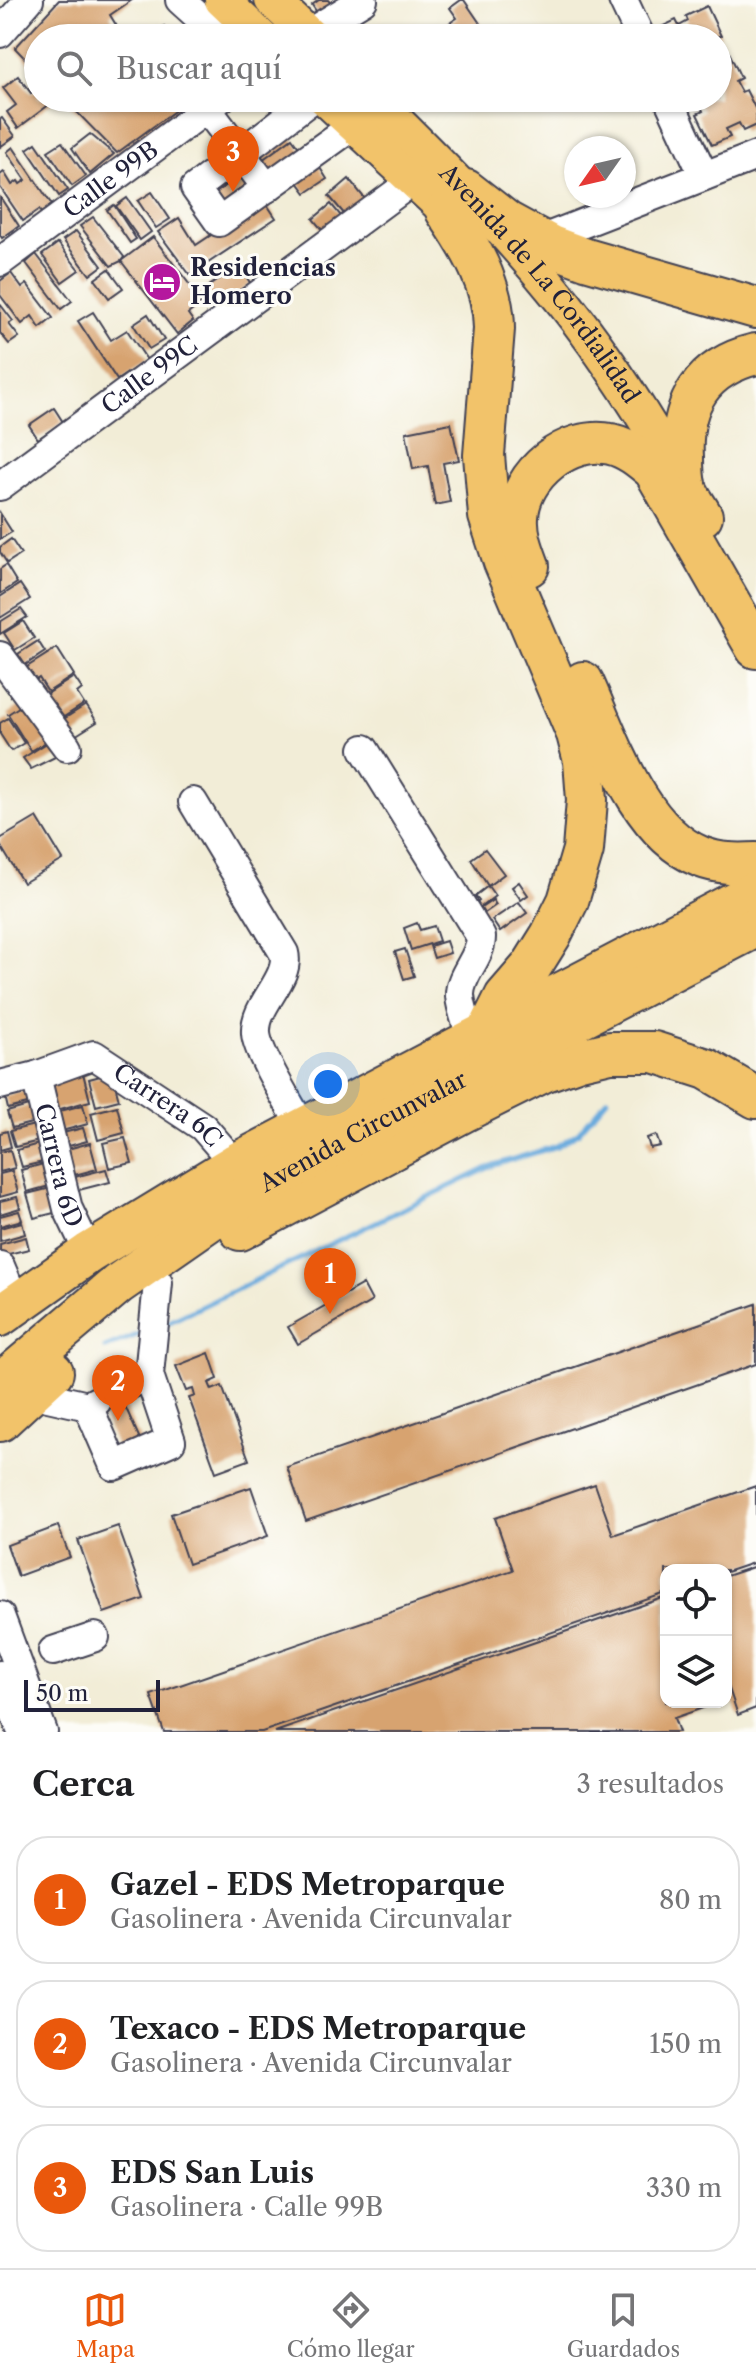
<!DOCTYPE html>
<html lang="es">
<meta charset="utf-8">
<style>
:root{--surface:#fff;--page:#f2f2f2;--text:#202124;--muted:#757577;--line:#e0e0e0;--accent:#ea580c}
body{margin:0;font-family:"Libre Caslon Text",serif;background:var(--page);color:var(--text)}
.controls{position:absolute;right:24px;bottom:24px;display:grid;overflow:hidden;border-radius:16px;box-shadow:0 2px 6px #0004}
.controls button{width:72px;height:72px;display:grid;place-items:center;padding:0;border:0;border-bottom:2px solid var(--line);background:var(--surface);color:var(--text);font:40px sans-serif}
.compass{position:absolute;left:564px;top:136px;width:72px;height:72px;border-radius:50%;background:var(--surface);box-shadow:0 2px 6px #0004;rotate:236deg}
.scale{position:absolute;left:24px;bottom:20px;width:136px;box-sizing:border-box;padding-left:8px;border:4px solid #22223b;border-top:0;font-size:22px;line-height:28px;white-space:nowrap;color:#22223b;-webkit-text-stroke:6px #fdfcf7;paint-order:stroke}
.you{position:absolute;left:328px;top:1084px;width:28px;height:28px;margin:-20px;border:6px solid #fff;border-radius:50%;background:#1a73e8;box-shadow:0 0 0 12px #1a73e833}
.badge{display:grid;place-items:center;width:52px;height:52px;border-radius:50%;background:var(--accent);color:#fff;font-size:26px;font-weight:700}
.pin{position:absolute;translate:-50% -66px;filter:drop-shadow(0 2px 4px #0008)}
.pin::after{content:'';position:absolute;top:42px;width:28px;height:24px;background:inherit;clip-path:polygon(0 0,100% 0,50% 100%)}
.list{margin:0;padding:0;list-style:none}
h2{display:flex;justify-content:space-between;align-items:center;height:104px;margin:0;padding:0 32px;font-size:34px}
h2 small{font-size:26px;font-weight:400;color:var(--muted)}
.list li{display:grid;grid-template-columns:52px 1fr auto;gap:24px;align-items:center;box-sizing:border-box;height:128px;margin:0 16px 16px;padding:0 16px;border:2px solid var(--line);border-radius:32px}
.list b{display:block;font-size:30px;white-space:nowrap}
.list p{margin:0;font-size:26px;white-space:nowrap;color:var(--muted)}
.list em{font-size:26px;font-style:normal;color:var(--muted)}
.icon{flex:none;width:44px;height:44px;fill:none;stroke:currentColor;stroke-width:2;stroke-linecap:round;stroke-linejoin:round}
.map{position:relative;flex:none;width:756px;height:1732px;overflow:hidden}
.search{position:absolute;background:var(--surface);box-shadow:0 2px 6px #0004;left:24px;right:24px;top:24px;height:88px;display:flex;align-items:center;gap:20px;box-sizing:border-box;padding:0 28px;border-radius:44px;color:var(--muted);font-size:30px}
.sheet{height:536px;background:var(--surface)}
nav{display:flex;justify-content:space-around;align-items:center;box-sizing:border-box;height:112px;border-top:2px solid var(--line);background:var(--surface);font-size:22px;color:var(--muted)}
nav a{display:grid;justify-items:center;gap:4px}
nav .on{color:var(--accent)}
.map>svg:first-child{display:block}
.lines{fill:none;stroke-linecap:round;stroke-linejoin:round}
.stream{stroke:#69aadd;stroke-width:5}
.building{fill:#d7a370}
.minor-casing{stroke:#414052;stroke-width:32}
.major-casing{stroke:#414052;stroke-width:38}
.highway-casing{stroke:#414052;stroke-width:44}
.minor{stroke:#fff;stroke-width:28}
.major{stroke:#f2c36a;stroke-width:34}
.highway{stroke:#f2c36a;stroke-width:40}
.labels{text-anchor:middle;stroke-width:6;stroke-linejoin:round;paint-order:stroke}
.street-label{font-size:24px;fill:#22223b;stroke:#fdfcf7}
.poi-label{font-size:24px;font-weight:bold;fill:#22223b;stroke:#fdfcf7;text-anchor:start}
</style>
<div class="map">
<svg width="756" height="1732" viewBox="0 0 756 1732">
<rect width="100%" height="100%" fill="#fdfcf7"/>
<filter id="ink" filterUnits="userSpaceOnUse"><feTurbulence type="fractalNoise" baseFrequency=".0125" numOctaves="2"/><feDisplacementMap in="SourceGraphic" scale="16" xChannelSelector="R" yChannelSelector="G"/><feConvolveMatrix kernelMatrix="1 2 1 2 8 2 1 2 1" color-interpolation-filters="sRGB"/></filter>
<filter id="wash" filterUnits="userSpaceOnUse"><feTurbulence type="fractalNoise" baseFrequency=".006" numOctaves="4" result="noise"/><feDisplacementMap in="SourceGraphic" scale="32" xChannelSelector="R" yChannelSelector="G"/><feGaussianBlur stdDeviation="1.8" result="paint"/><feColorMatrix in="noise" values="0 0 0 0 0 0 0 0 0 0 0 0 0 0 0 0 0 1.4 0 .05"/><feComposite in="paint" operator="in"/></filter>
<g filter="url(#wash)">
<rect width="100%" height="100%" fill="#f2edd7"/>
<g class="lines">
<!-- stream -->
<g class="stream">
<polyline points="163,1325 494,1165 557,1146 578,1133 607,1099"/>
<polyline points="105,1348 142,1333"/>
</g>
</g>
<g id="blocks">
<!-- building -->
<g class="building">
<polygon points="59,0 132,0 110,15 124,38 38,38 38,72 15,48"/>
<polygon points="319,0 328,0 332,5 318,14 312,5"/>
<polygon points="461,0 464,0 490,38 427,38 457,18 450,8"/>
<polygon points="707,6 721,36 661,38 657,29 676,20 679,26 688,21 686,16"/>
<polygon points="164,26 176,38 147,38"/>
<polygon points="718,46 722,53 728,50 741,78 735,81 741,92 746,90 756,110 756,125 743,131 739,123 726,129 730,137 712,145 697,114 703,111 697,98 718,98"/>
<polygon points="18,76 31,93 38,88 38,98 58,98 18,128 7,112 16,105 3,88"/>
<polygon points="63,98 192,98 117,153"/>
<polygon points="2,118 15,136 0,147 0,119"/>
<polygon points="90,134 114,154 90,174 72,148"/>
<polygon points="292,138 303,153 265,181 254,166"/>
<polygon points="62,142 86,176 72,186 48,151"/>
<polygon points="36,143 68,190 59,196 27,149"/>
<polygon points="13,147 52,205 41,213 39,210 23,221 0,187 0,175 4,172 12,185 18,181 20,184 26,180 7,152"/>
<polygon points="317,163 327,179 306,193 295,178"/>
<polygon points="246,171 258,186 221,214 209,198"/>
<polygon points="349,179 366,200 346,216 329,196"/>
<polygon points="152,192 170,219 156,228 138,201"/>
<polygon points="0,197 19,226 2,238 0,235"/>
<polygon points="127,198 151,232 140,240 116,206"/>
<polygon points="264,200 276,218 190,275 158,232 179,218 196,245"/>
<polygon points="331,204 341,216 323,231 313,219"/>
<polygon points="114,205 136,239 130,243 107,210"/>
<polygon points="93,217 124,257 121,261 153,237 203,302 188,314 193,321 177,334 121,261 111,266 80,226"/>
<polygon points="76,231 102,266 90,275 63,240"/>
<polygon points="58,243 79,270 62,282 42,255"/>
<polygon points="36,254 72,301 61,309 26,263"/>
<polygon points="239,266 251,284 215,309 203,290"/>
<polygon points="109,269 123,288 109,298 95,279"/>
<polygon points="11,273 22,288 27,284 53,318 40,328 32,316 22,324 0,295 0,281"/>
<polygon points="0,304 13,321 9,324 19,337 9,344 0,333"/>
<polygon points="93,312 111,340 127,330 147,360 117,380 78,321"/>
<polygon points="148,314 164,340 149,349 133,324"/>
<polygon points="54,408 63,422 38,439 29,425"/>
<polygon points="451,423 459,460 443,463 450,502 435,505 428,466 413,469 406,432"/>
<polygon points="0,513 12,532 0,539"/>
<polygon points="11,539 21,554 7,563 0,552 0,547"/>
<polygon points="6,565 17,583 0,594 0,569"/>
<polygon points="20,584 30,599 0,618 0,597"/>
<polygon points="21,609 27,617 0,634 0,622"/>
<polygon points="23,621 34,638 15,650 4,633"/>
<polygon points="38,641 45,652 25,665 18,654"/>
<polygon points="57,648 74,675 48,692 39,678 36,680 27,667"/>
<polygon points="74,677 82,689 77,693 84,704 59,720 44,696"/>
<polygon points="25,703 51,739 31,751 8,714"/>
<polygon points="86,705 97,722 70,739 59,722"/>
<polygon points="8,718 24,743 11,751 0,734 0,723"/>
<polygon points="50,741 59,755 31,769 23,758"/>
<polygon points="37,817 63,860 23,883 0,845 0,839"/>
<polygon points="485,849 504,874 488,886 471,859"/>
<polygon points="519,882 528,895 521,900 512,887"/>
<polygon points="488,886 495,896 477,910 474,905 479,901 475,896"/>
<polygon points="493,900 496,905 482,915 478,910"/>
<polygon points="519,902 527,913 500,932 492,920"/>
<polygon points="417,923 420,930 434,926 439,941 411,950 404,928"/>
<polygon points="446,941 450,953 434,958 430,946"/>
<polygon points="405,949 414,976 404,979 395,952"/>
<polygon points="83,1073 90,1101 49,1112 42,1084"/>
<polygon points="112,1073 119,1100 96,1106 89,1079"/>
<polygon points="36,1088 39,1101 8,1109 5,1096"/>
<polygon points="39,1103 43,1120 12,1128 7,1112"/>
<polygon points="83,1105 88,1124 54,1133 49,1114"/>
<polygon points="117,1106 124,1133 98,1140 91,1113"/>
<polygon points="43,1123 47,1139 15,1147 10,1131"/>
<polygon points="83,1128 87,1141 58,1149 55,1135"/>
<polygon points="7,1131 11,1147 0,1150 0,1133"/>
<polygon points="656,1135 660,1146 650,1148 647,1138"/>
<polygon points="125,1138 132,1163 109,1168 103,1143"/>
<polygon points="46,1142 51,1160 22,1167 17,1150"/>
<polygon points="90,1143 97,1169 67,1177 60,1151"/>
<polygon points="10,1150 15,1168 0,1172 0,1152"/>
<polygon points="51,1162 57,1184 27,1192 21,1170"/>
<polygon points="106,1169 110,1182 71,1192 67,1179"/>
<polygon points="12,1171 18,1192 0,1197 0,1174"/>
<polygon points="55,1187 62,1211 34,1218 27,1194"/>
<polygon points="17,1197 20,1208 0,1214 0,1201"/>
<polygon points="19,1211 22,1220 0,1226 0,1216"/>
<polygon points="22,1222 25,1234 0,1241 0,1228"/>
<polygon points="26,1237 29,1249 0,1256 0,1244"/>
<polygon points="363,1284 372,1301 298,1344 288,1327"/>
<polygon points="756,1304 756,1364 306,1521 287,1467"/>
<polygon points="209,1353 218,1379 209,1383 212,1390 222,1386 249,1460 216,1472 189,1398 195,1396 193,1389 186,1391 176,1366"/>
<polygon points="115,1384 144,1448 121,1458 93,1393"/>
<polygon points="595,1484 613,1535 756,1486 756,1562 726,1572 726,1570 666,1570 666,1593 262,1732 164,1732 151,1695 513,1570 495,1518"/>
<polygon points="251,1487 268,1536 188,1564 171,1514"/>
<polygon points="58,1526 70,1557 18,1576 7,1545"/>
<polygon points="118,1526 144,1599 104,1613 78,1540"/>
<polygon points="756,1566 756,1708 738,1715 726,1680 726,1576"/>
<polygon points="666,1597 666,1702 720,1702 674,1718 679,1732 275,1732"/>
</g>
</g>
</g>
<g filter="url(#ink)">
<use href="#blocks" fill-opacity="0" stroke="#414052" stroke-width="2"/>
<g class="lines">
<!-- minor casing -->
<g class="minor-casing">
<g id="minor">
<polyline points="180,0 222,38"/>
<polyline points="623,0 641,38"/>
<polyline points="0,33 29,0"/>
<polyline points="301,38 363,0"/>
<polyline points="313,98 195,188 219,222 354,125"/>
<polyline points="668,98 704,176"/>
<polyline points="207,109 267,188"/>
<polyline points="540,240 756,156"/>
<path id="s1" d="M0 262 221 98"/>
<path id="s2" d="M0 486 414 180"/>
<polyline points="0,656 67,747"/>
<path d="M364 749 481 937C481 958 459 975 460 996 461 1010 468 1026 472 1039"/>
<path d="M193 802 284 953C291 979 254 1004 256 1033 257 1053 292 1108 303 1128"/>
<path id="s3" d="M36 1076 68 1209 89 1253"/>
<path id="s4" d="M0 1085 36 1076 94 1055 203 1127 235 1164"/>
<polyline points="0,1266 16,1304"/>
<polyline points="118,1390 149,1375 158,1283"/>
<polyline points="30,1393 88,1406 97,1401"/>
<polyline points="88,1406 114,1466 171,1441 149,1375"/>
<polyline points="0,1616 43,1732"/>
<polyline points="53,1651 95,1637"/>
<polyline points="0,1675 22,1732"/>
</g>
</g>
<!-- major casing -->
<g class="major-casing">
<g id="major">
<polyline points="222,0 262,38"/>
<polyline points="272,0 312,38"/>
<polyline points="325,98 465,228"/>
<path id="s5" d="M373 98C440 164 506 230 564 303 610 361 649 423 685 487"/>
</g>
</g>
<!-- highway casing -->
<g class="highway-casing">
<g id="highway">
<polyline points="466,190 507,222 551,246 586,259 756,308"/>
<path d="M446 211C470 246 494 285 494 329L484 455 489 516 504 562 577 734 584 761 587 800 583 850 568 901 551 935 531 967 505 997 488 1031"/>
<path d="M702 516C697 507 690 498 686 488 683 479 683 466 683 457 680 403 702 367 756 354"/>
<path d="M529 566C523 550 517 534 518 517 520 474 568 435 611 444 628 448 641 459 654 470L756 648"/>
<path d="M583 682C609 739 638 832 701 857 719 864 737 864 756 863"/>
<polyline points="240,1230 465,1111 543,1072 580,1059 610,1052 654,1052 707,1069 756,1098"/>
<polyline points="0,1316 89,1253 235,1164 756,891"/>
<path id="s6" d="M0 1384 118 1284 252 1191 362 1131 756 927"/>
<polyline points="0,1421 53,1372"/>
</g>
</g>
<!-- minor -->
<use href="#minor" class="minor"/>
<!-- major -->
<use href="#major" class="major"/>
<!-- highway -->
<use href="#highway" class="highway"/>
</g>
</g>
<!-- icons -->
<defs>
<g id="hotel-disc" transform="scale(2)"><circle r="9.5" fill="#b5179e" stroke="#fdfcf7"/><path d="M-6-4.5h1.5V1H6V5H4.5V3h-9V5H-6ZM-4 0a1.8 1.8 0 1 1 3.6 0ZM.5 0V-2.5h3Q6-2.5 6 0Z" fill="#fff"/></g>
</defs>
<g fill-rule="evenodd">
<use href="#hotel-disc" x="162" y="282"/>
</g>
<g class="labels">
<!-- street labels -->
<g class="street-label">
<text dy="8" stroke="none"><textPath href="#s1" startOffset="138">Calle 99B</textPath></text>
<text dy="8" stroke="none"><textPath href="#s5" startOffset="250">Avenida de La Cordialidad</textPath></text>
<text dy="8" stroke="none"><textPath href="#s2" startOffset="186">Calle 99C</textPath></text>
<text dy="8" stroke="none"><textPath href="#s4" startOffset="188">Carrera 6C</textPath></text>
<text dy="8" stroke="none"><textPath href="#s6" startOffset="444">Avenida Circunvalar</textPath></text>
<text dy="8" stroke="none"><textPath href="#s3" startOffset="92">Carrera 6D</textPath></text>
</g>
<!-- poi labels -->
<g class="poi-label">
<text x="190" y="276">Residencias<tspan x="190" dy="28">Homero</tspan></text>
</g>
</g>
</svg>
<div class="controls">
<button><svg class="icon" aria-label="locate" viewBox="0 0 24 24"><circle cx="12" cy="12" r="6"/><path d="M12 2v4M12 18v4M2 12h4M18 12h4"/></svg></button>
<button><svg class="icon" aria-label="layers" viewBox="0 0 24 24"><path d="M12 4l9 5-9 5-9-5zM3 14l9 5 9-5"/></svg></button>
</div>
<svg class="compass" viewBox="-18 -18 36 36"><path d="M0-13l5 13h-10z" fill="#e53935"/><path d="M0 13l5-13h-10z" fill="#757577"/></svg>
<div class="scale">50 m</div>
<div class="you"></div>
<div class="pin badge" style="left:330px;top:1314px">1</div>
<div class="pin badge" style="left:118px;top:1421px">2</div>
<div class="pin badge" style="left:233px;top:192px">3</div>
<div class="search"><svg class="icon" aria-label="search" viewBox="0 0 24 24"><circle cx="10" cy="10" r="6"/><path d="M15 15l6 6"/></svg>Buscar aquí</div>
</div>
<section class="sheet">
<h2>Cerca<small>3 resultados</small></h2>
<ul class="list">
<li><span class="badge">1</span><div><b>Gazel - EDS Metroparque</b><p>Gasolinera · Avenida Circunvalar</p></div><em>80 m</em></li>
<li><span class="badge">2</span><div><b>Texaco - EDS Metroparque</b><p>Gasolinera · Avenida Circunvalar</p></div><em>150 m</em></li>
<li><span class="badge">3</span><div><b>EDS San Luis</b><p>Gasolinera · Calle 99B</p></div><em>330 m</em></li>
</ul>
</section>
<nav>
<a class="on"><svg class="icon" aria-label="map" viewBox="0 0 24 24"><path d="M3 6l6-2 6 2 6-2v14l-6 2-6-2-6 2zM9 4v14M15 6v14"/></svg>Mapa</a>
<a><svg class="icon" aria-label="directions" viewBox="0 0 24 24"><path d="M12 3l9 9-9 9-9-9zM9 14v-3h6M13 9l2 2-2 2"/></svg>Cómo llegar</a>
<a><svg class="icon" aria-label="saved" viewBox="0 0 24 24"><path d="M7 4h10v16l-5-4-5 4z"/></svg>Guardados</a>
</nav>
